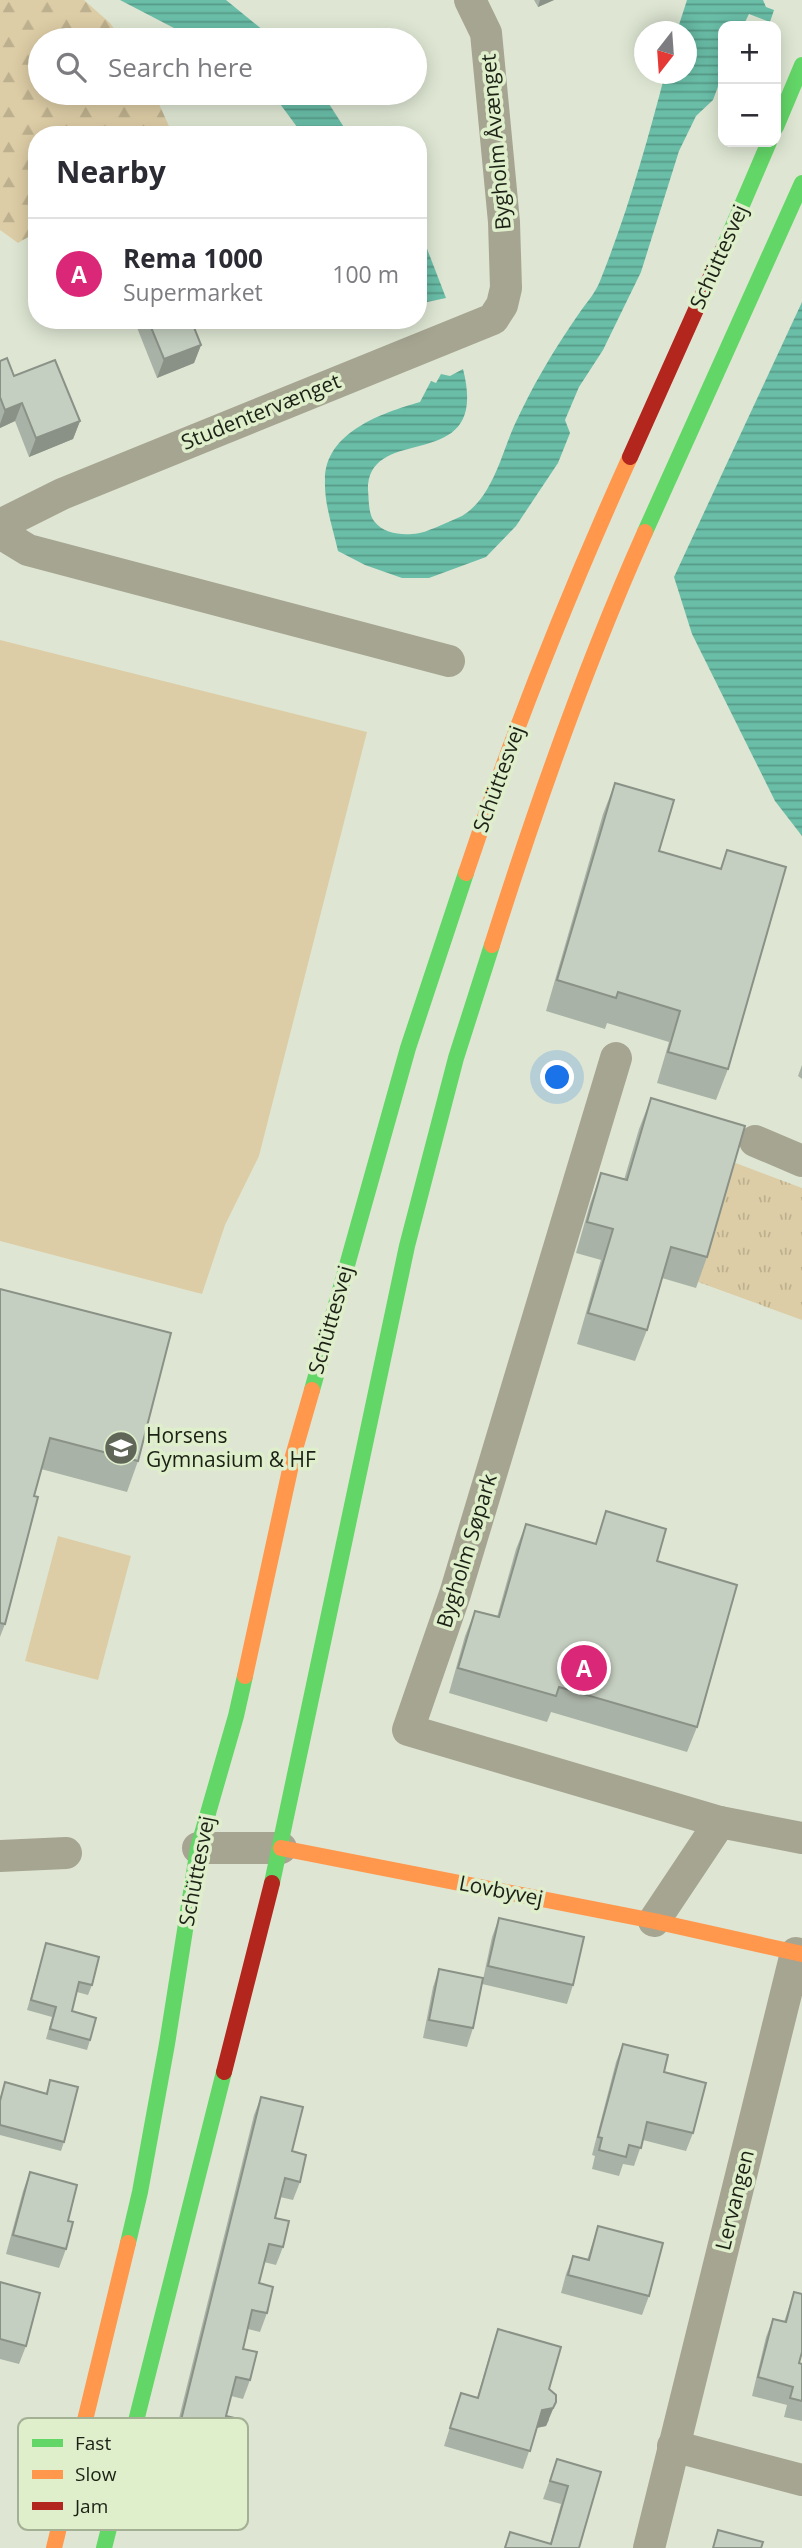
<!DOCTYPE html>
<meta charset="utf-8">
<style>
:root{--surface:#fff;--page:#f2f2f3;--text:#2b2b33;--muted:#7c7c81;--line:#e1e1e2;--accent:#db2777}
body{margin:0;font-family:"Open Sans",sans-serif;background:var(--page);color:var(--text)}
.controls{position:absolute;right:21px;top:21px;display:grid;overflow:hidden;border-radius:14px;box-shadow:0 4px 18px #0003}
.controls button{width:63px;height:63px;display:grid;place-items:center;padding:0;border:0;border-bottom:2px solid var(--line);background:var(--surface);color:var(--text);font:35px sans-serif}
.compass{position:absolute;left:634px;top:21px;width:63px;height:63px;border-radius:50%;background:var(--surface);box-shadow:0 4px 18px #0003;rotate:197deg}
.you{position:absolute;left:558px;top:1078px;width:24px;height:24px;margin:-18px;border:5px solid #fff;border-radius:50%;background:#1a73e8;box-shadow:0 0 0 10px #1a73e833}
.badge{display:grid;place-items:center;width:46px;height:46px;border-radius:50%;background:var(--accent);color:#fff;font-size:23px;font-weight:700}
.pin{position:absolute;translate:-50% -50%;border:4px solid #fff;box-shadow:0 2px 7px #0006}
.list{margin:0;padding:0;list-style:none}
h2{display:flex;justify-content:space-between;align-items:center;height:91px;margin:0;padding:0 28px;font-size:30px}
h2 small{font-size:23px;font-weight:400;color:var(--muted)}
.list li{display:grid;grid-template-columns:46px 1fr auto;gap:21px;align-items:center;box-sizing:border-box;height:112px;padding:0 28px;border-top:2px solid var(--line)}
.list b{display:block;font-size:26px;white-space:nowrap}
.list p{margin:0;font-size:23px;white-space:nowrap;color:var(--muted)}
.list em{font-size:23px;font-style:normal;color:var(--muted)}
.icon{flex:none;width:38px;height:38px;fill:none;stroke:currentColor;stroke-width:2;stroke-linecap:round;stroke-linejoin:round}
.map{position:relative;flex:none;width:802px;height:2548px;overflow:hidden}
.search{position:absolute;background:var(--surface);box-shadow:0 4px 18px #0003;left:28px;top:28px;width:399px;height:77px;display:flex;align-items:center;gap:18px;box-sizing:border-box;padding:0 24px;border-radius:38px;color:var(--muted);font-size:26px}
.panel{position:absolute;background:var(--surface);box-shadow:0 4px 18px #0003;left:28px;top:126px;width:399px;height:203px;border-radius:28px}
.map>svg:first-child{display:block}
.grass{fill:url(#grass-tufts)}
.forest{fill:url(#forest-firs)}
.green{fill:#ddcda6}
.water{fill:url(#water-rules)}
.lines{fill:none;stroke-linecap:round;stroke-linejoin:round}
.street{stroke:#a6a592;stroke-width:32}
.fast{stroke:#63d668;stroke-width:16}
.slow{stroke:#ff974d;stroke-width:16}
.jam{stroke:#b3261e;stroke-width:16}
.wall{fill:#a9b2a6}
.shaded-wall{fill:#8a9187}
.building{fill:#c5cfc1;stroke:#8a9187;stroke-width:2}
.labels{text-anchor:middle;stroke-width:7;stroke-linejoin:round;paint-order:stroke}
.street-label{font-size:21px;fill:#1c2115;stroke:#dfeecb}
.poi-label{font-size:21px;fill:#1c2115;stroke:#dfeecb;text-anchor:start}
.key{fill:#dfeecb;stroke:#a4b094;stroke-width:2}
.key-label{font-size:19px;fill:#1c2115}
</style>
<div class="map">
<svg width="802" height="2548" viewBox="0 0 802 2548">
<defs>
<pattern id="grass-tufts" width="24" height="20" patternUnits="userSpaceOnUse" patternTransform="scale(1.75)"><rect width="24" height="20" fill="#ddcda6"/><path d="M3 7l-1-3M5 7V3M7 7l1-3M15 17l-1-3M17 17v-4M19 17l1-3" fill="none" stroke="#bdb08e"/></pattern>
<pattern id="forest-firs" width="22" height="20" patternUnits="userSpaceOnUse" patternTransform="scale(1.75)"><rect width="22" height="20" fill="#ddcda6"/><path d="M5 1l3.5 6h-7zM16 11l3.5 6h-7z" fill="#bdb08e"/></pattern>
<pattern id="water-rules" width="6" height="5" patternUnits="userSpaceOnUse" patternTransform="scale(1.75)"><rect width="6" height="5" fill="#6abea8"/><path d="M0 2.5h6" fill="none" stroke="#569a88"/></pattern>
</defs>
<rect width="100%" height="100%" fill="#dee6d3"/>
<!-- grass -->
<polygon class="grass" points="733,1162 802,1188 802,1320 698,1282"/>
<!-- forest -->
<polygon class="forest" points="0,0 84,0 110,23 122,40 40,40 40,93 154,93 173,135 37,135 37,232 18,243 0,230"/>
<!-- green -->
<g class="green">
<polygon points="0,640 367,732 259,1156 225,1225 202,1294 0,1241"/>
<polygon points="58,1536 131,1556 98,1680 25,1661"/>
</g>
<!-- water -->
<g class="water">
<polygon points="120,0 226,0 275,40 197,40"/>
<path d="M687 0H763L766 7 774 10 770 22 749 14 743 26H723V73L713 100 696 116 679 151 641 272 603 350 579 387 565 420 570 433 558 463 516 526 486 557 429 578H402L365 565 338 551C333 528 324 504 325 480 325 432 382 413 420 402L431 381 436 383 441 374 450 376 463 369C491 478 368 420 368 490 369 499 368 513 374 521 383 533 399 535 412 534 421 534 429 530 437 527 445 523 454 520 462 516 492 498 501 456 514 426 523 407 532 388 543 370 554 350 567 331 580 312 587 302 596 292 600 281 627 214 647 143 665 74H686V32L677 31Z"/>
<polygon points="272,93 322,93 349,135 303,135"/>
<polygon points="418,232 424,241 446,298 418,304"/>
<polygon points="802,302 802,836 775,801 692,634 674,577"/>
</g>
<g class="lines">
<!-- street -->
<g class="street">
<polyline points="0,525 62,494 493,319 502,305 506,288 504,222 486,33 470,0"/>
<polyline points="0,533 28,550 449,661"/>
<polyline points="616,1058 455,1594 408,1730 720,1822 802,1838"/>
<polyline points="755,1141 802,1161"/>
<polyline points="198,1848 281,1848"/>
<polyline points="0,1856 66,1853"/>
<polyline points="654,1921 720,1822"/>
<polyline points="673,2446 802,2480"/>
<polyline points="649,2548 796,1953"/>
</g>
<!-- fast -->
<g class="fast">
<polyline points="776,127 802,65"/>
<polyline points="724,247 769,142"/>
<polyline points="645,532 802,183"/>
<polyline points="312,1390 408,1048 466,873"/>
<polyline points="272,1883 407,1246 456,1058 492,945"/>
<polyline points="128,2243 140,2192 167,2044 198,1848 236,1716 245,1676"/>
<polyline points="104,2548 224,2072"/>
</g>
<!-- slow -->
<g class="slow">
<path d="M466 873C513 731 569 592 630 457"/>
<path d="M492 945C536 806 585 666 645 532"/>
<polyline points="245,1676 293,1456 312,1390"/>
<polyline points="281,1848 654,1921 802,1954"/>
<polyline points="54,2548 128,2243"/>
</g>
<!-- jam -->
<g class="jam">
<polyline points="630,457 724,247"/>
<polyline points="224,2072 272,1883"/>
</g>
</g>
<!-- wall -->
<g class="wall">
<polygon points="534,0 554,0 538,7"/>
<polygon points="134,320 191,320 201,345 194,363 157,378"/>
<polygon points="0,361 14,376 80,421 73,439 29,457 15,421 0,428"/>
<polygon points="615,783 659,851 720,869 727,850 728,1069 716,1100 657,1083 669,1042 607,1023 605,1029 546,1011 603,814"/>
<polygon points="802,1065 802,1079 798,1076"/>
<polygon points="651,1098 707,1257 696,1288 662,1278 647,1330 635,1361 577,1344 601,1260 576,1253 590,1204 601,1173 624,1180 639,1129"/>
<polygon points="0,1289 138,1461 127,1492 41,1469 5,1624 0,1637"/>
<polygon points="606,1511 657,1561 697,1727 687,1752 551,1712 547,1722 449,1693 465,1636 475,1611 497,1617 516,1549 526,1524 595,1544"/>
<polygon points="499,1918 573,1985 567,2004 482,1984 492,1937"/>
<polygon points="46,1943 92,1985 88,1995 77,1992 72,2011 90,2040 87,2050 46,2039 52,2017 27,2010"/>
<polygon points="439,1969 473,2028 467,2047 423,2038 433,1987"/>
<polygon points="623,2044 664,2072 693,2133 686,2151 643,2140 634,2166 623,2164 619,2176 592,2169 595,2156 592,2155 616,2062"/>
<polygon points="50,2080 64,2142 61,2151 0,2135 0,2098 5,2082 46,2093"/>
<polygon points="261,2097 292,2151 300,2182 293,2200 280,2197 275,2218 283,2247 276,2265 264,2262 259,2283 267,2313 260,2332 248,2329 243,2349 250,2380 243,2399 231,2396 226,2416 232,2445 225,2463 215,2461 210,2482 216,2510 209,2528 155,2515 254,2115"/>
<polygon points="30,2172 66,2249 59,2268 6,2254 23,2191"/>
<polygon points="598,2226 649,2296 642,2315 561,2293 566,2274 573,2256 587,2260"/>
<polygon points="0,2282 26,2346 19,2364 0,2359"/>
<polygon points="794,2292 799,2363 802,2364 802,2421 784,2417 787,2405 752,2396 766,2337 773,2319 784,2322"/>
<polygon points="498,2329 549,2389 549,2420 546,2426 537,2428 523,2469 444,2446 461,2393 477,2398 492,2347"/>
<polygon points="557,2459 601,2472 579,2548 504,2548 510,2532 550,2544 561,2504 543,2499"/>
</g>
<!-- shaded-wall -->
<g class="shaded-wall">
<polygon points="540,0 554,0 538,7"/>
<polygon points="201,345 194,363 157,378 164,359"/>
<polygon points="22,403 15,421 0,428 0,424 5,410"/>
<polygon points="80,421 73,439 29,457 36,438"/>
<polygon points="556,2402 546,2426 536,2428 542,2410"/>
</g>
<!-- building -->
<g class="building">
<polygon points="148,320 191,320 201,345 164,359"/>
<polygon points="7,358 14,376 55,360 80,421 36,438 22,403 5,410 0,397 0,361"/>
<polygon points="615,783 674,800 659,851 721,869 727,850 786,867 728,1069 668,1052 680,1011 618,992 616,998 557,980"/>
<polygon points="651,1098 745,1126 707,1257 671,1247 647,1330 588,1313 613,1229 587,1222 601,1173 627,1180"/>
<polygon points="0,1289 171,1333 138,1461 50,1438 34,1496 38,1497 5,1624 0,1623"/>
<polygon points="606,1511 666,1529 657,1561 737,1585 697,1727 559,1687 556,1696 458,1668 475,1611 499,1617 526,1524 596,1544"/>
<polygon points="499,1918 584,1937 573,1985 488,1966"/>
<polygon points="46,1943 99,1957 92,1985 79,1982 72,2011 96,2018 90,2040 50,2029 56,2007 31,2000"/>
<polygon points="439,1969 483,1978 473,2028 429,2020"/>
<polygon points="623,2044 668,2055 664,2072 706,2083 693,2133 647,2122 641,2148 629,2145 626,2157 599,2150 602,2138 598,2137"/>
<polygon points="50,2080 78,2087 64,2142 0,2125 0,2101 5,2082 47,2094"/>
<polygon points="261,2097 303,2107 292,2151 306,2155 300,2182 285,2178 275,2218 289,2221 283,2247 269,2244 259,2283 273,2287 267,2313 252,2310 243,2349 257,2352 250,2380 236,2377 226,2416 239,2419 232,2445 220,2442 210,2482 222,2485 216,2510 162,2497"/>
<polygon points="30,2172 77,2185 68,2221 73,2222 66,2249 13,2235"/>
<polygon points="598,2226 663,2243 649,2296 568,2275 573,2256 589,2260"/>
<polygon points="0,2282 40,2293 26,2346 0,2339"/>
<polygon points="794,2292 802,2294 802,2352 799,2363 802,2364 802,2401 790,2398 793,2387 758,2377 773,2319 786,2322"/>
<polygon points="498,2329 561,2347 549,2389 556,2395 556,2402 553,2408 542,2410 530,2451 450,2428 461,2393 478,2398"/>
<polygon points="557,2459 601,2472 579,2548 505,2548 510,2532 551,2544 568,2486 550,2481"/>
<polygon points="718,2530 763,2542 761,2548 713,2548"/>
</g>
<!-- icons -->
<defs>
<g id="university-disc" transform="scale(1.75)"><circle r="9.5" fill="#606658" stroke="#dfeecb"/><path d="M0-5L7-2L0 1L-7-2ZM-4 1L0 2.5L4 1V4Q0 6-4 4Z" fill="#fff"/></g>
</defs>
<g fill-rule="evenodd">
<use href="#university-disc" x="121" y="1448"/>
</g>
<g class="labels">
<!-- street labels -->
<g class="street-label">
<text transform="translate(496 142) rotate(-95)" y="7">Bygholm Åvænget</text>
<text transform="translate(719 257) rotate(-66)" y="7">Schüttesvej</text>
<text transform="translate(261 412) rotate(-22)" y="7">Studentervænget</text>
<text transform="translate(499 779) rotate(-70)" y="7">Schüttesvej</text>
<text transform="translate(331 1320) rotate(-74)" y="7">Schüttesvej</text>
<text transform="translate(467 1551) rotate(-73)" y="7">Bygholm Søpark</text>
<text transform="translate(197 1871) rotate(-79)" y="7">Schüttesvej</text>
<text transform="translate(501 1891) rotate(11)" y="7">Lovbyvej</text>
<text transform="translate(735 2200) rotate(-76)" y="7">Lervangen</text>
</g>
<!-- poi labels -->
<g class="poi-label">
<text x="146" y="1443">Horsens<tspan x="146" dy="24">Gymnasium &amp; HF</tspan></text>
</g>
</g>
<!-- legend -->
<rect x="18" y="2418" width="230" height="112" rx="10" class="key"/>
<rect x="32" y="2439" width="31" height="8" fill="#63d668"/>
<rect x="32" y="2470" width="31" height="9" fill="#ff974d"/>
<rect x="32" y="2502" width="31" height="8" fill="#b3261e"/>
<g class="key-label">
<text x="75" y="2450">Fast</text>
<text x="75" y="2481">Slow</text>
<text x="75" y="2513">Jam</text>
</g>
</svg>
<div class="controls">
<button>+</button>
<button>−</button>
</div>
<svg class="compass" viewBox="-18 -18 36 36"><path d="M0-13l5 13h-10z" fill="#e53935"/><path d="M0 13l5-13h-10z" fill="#7c7c81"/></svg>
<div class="you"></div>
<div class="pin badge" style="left:584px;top:1668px">A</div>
<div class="search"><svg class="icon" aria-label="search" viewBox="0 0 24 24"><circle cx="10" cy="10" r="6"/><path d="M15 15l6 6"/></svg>Search here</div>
<section class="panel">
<h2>Nearby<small></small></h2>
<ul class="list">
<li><span class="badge">A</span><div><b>Rema 1000</b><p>Supermarket</p></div><em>100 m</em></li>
</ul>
</section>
</div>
